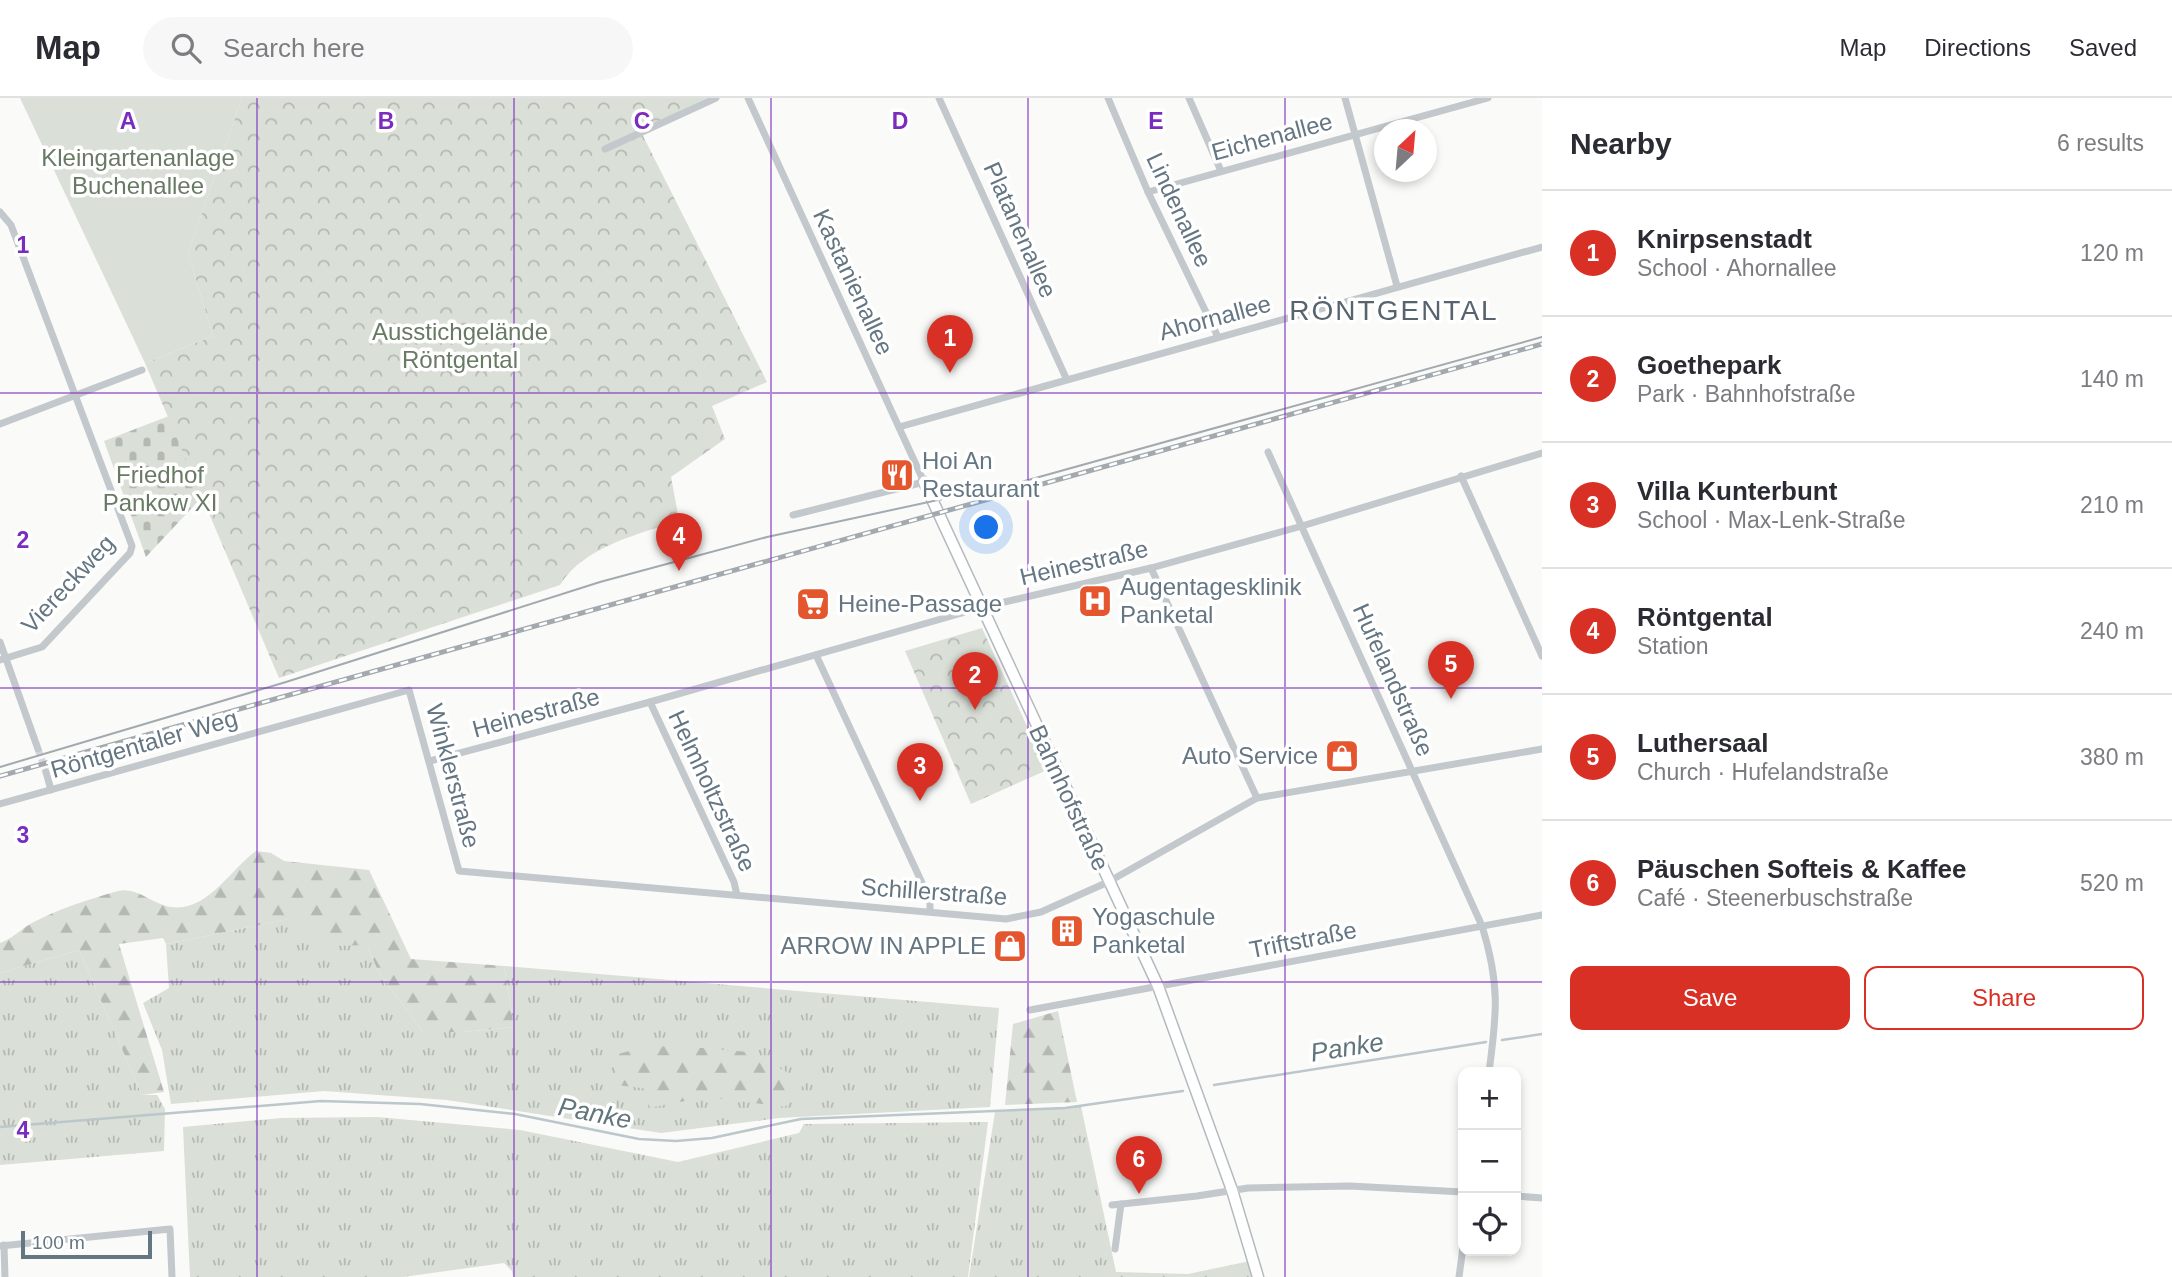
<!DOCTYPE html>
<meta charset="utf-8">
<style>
:root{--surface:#fff;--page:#f7f7f7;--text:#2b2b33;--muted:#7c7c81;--line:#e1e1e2;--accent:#d93025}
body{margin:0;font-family:Helvetica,sans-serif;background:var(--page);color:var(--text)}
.controls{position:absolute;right:21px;bottom:21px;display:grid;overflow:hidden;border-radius:14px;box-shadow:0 4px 10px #0003}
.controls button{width:63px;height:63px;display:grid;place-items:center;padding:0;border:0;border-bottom:2px solid var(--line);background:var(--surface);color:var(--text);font:35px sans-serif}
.compass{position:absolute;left:1374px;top:21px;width:63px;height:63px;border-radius:50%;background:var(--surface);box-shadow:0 4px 10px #0003;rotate:26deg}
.scale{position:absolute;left:21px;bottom:18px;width:131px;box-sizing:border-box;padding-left:7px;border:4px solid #657683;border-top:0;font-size:19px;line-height:24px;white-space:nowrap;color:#657683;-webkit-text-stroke:5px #fff;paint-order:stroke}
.you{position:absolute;left:987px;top:430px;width:24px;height:24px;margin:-18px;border:5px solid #fff;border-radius:50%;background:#1a73e8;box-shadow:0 0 0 10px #1a73e833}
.badge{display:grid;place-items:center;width:46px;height:46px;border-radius:50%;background:var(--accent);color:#fff;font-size:23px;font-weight:700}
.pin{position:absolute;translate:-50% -58px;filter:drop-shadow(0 2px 4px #0008)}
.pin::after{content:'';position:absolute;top:37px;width:24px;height:21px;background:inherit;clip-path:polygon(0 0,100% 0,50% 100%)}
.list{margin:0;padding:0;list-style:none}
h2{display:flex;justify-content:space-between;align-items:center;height:91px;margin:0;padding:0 28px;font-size:30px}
h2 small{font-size:23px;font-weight:400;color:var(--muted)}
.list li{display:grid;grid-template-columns:46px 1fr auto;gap:21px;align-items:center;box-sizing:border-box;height:126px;padding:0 28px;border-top:2px solid var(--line)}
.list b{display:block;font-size:26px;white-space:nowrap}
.list p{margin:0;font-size:23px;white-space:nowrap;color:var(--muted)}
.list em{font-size:23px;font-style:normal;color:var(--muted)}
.actions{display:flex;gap:14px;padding:21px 28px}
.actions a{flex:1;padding:16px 0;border:2px solid var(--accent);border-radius:14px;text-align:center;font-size:24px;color:var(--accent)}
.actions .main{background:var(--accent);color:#fff}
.icon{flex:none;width:38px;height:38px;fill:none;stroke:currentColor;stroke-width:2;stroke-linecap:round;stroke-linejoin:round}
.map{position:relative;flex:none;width:1542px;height:1179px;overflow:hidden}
header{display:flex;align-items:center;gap:42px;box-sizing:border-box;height:98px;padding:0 35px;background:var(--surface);border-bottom:2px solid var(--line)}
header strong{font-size:33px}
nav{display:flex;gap:38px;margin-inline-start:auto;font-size:24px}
.search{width:490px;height:63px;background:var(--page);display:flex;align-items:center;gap:18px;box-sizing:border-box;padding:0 24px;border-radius:38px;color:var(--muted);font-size:26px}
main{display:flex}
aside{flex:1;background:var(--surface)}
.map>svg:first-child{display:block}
.grass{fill:url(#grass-tufts)}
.forest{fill:url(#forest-firs)}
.cemetery{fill:url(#cemetery-stones)}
.park{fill:url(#park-crowns)}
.garden{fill:#dadfd7}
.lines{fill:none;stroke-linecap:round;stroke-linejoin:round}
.stream{stroke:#bbc7cb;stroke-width:2.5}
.street-tunnel{stroke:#d5d9db;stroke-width:7;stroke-dasharray:7 3.5;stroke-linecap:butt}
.secondary-casing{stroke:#b3babf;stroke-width:13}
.street{stroke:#c3c8cc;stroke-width:7}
.secondary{stroke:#fff;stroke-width:10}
.tram{stroke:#a2aab0;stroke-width:2}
.rail-casing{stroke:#a2aab0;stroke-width:5}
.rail{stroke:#fff;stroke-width:2.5;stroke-dasharray:8;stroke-linecap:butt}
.grid{fill:none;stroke:#7b2cbf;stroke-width:2;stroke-opacity:0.55}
.labels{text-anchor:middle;stroke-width:7;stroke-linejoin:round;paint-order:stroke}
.street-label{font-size:24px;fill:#657683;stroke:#fff}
.park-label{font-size:24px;fill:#687a64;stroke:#fff}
.poi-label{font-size:24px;fill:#657683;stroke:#fff;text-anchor:start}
.water-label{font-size:26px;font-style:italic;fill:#60757c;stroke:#fff}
.quarter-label{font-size:28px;letter-spacing:2px;fill:#57646e;stroke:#fff}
.grid-label{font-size:23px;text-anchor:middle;font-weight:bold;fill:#7b2cbf;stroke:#fff;stroke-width:7;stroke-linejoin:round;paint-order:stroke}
</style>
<header>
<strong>Map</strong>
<div class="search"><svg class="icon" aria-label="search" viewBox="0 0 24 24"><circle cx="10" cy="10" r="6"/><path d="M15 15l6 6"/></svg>Search here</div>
<nav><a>Map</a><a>Directions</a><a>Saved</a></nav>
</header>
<main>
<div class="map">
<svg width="1542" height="1179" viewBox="0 0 1542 1179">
<defs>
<pattern id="grass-tufts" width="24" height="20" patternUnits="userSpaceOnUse" patternTransform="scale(1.75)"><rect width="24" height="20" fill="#dadfd7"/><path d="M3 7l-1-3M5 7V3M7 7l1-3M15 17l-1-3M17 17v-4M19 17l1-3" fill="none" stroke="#b4b9b4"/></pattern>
<pattern id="forest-firs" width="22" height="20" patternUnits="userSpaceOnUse" patternTransform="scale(1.75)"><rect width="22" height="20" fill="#dadfd7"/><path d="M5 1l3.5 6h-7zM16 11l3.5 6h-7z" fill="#b4b9b4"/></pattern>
<pattern id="cemetery-stones" width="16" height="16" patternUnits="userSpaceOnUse" patternTransform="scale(1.75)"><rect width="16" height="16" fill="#dadfd7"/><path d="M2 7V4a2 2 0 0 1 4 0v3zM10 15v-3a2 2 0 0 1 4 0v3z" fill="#b4b9b4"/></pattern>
<pattern id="park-crowns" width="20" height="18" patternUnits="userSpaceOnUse" patternTransform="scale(1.75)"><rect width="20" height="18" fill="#dadfd7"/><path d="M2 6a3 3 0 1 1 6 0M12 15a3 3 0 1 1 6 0" fill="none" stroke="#b4b9b4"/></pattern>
</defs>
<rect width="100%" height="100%" fill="#fafaf8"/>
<!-- grass -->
<g class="grass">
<polygon points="299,819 334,847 367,847 378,873 423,934 463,934 514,929 504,868 999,910 990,1009 779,1020 661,1035 447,1002 324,993 171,1006 162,952 143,905 169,890 166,846"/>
<polygon points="79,852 142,997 157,997 165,1011 164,1053 0,1067 0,875"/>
<polygon points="1081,1008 1116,1174 1188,1176 1250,1163 1255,1179 969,1179 995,1014"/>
<polygon points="377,1019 520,1032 678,1064 799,1035 804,1026 988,1024 968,1179 513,1179 512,1173 504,1165 403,1179 190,1179 183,1029 282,1020"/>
</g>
<!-- forest -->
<g class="forest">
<path d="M256 753 271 755 284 763 369 772 411 861 504 868 514 929 463 934H423L378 873 367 847 334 848 295 820 166 846 163 840 119 846 164 994 142 997 79 852 0 875V845C12 841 21 831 32 825 58 811 90 801 118 793 133 789 146 800 158 805 201 825 227 774 256 753Z"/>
<polygon points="1058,913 1077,1004 1005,1007 1013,926"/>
<polygon points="680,948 748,954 806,984 785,1009 706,999 648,1010 649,991 617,987 615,957 643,949"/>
</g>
<!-- cemetery -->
<polygon class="cemetery" points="169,318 202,399 146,459 104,343"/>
<!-- park -->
<g class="park">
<path d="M242 0H707L640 32 767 284 712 308 725 341 671 379 679 422C638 437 584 448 560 487L279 580 145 265 213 238 188 155Z"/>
<polygon points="982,530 1047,672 971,706 905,553"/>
</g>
<!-- garden -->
<polygon class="garden" points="20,0 242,0 188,155 213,238 145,265"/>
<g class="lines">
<!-- stream -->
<g class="stream">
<polyline points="1502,942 1542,936"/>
<polyline points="1214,987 1486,944"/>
<polyline points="0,1029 321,1003 420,1006 515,1016 639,1041 676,1043 712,1040 801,1021 1065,1010 1183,993"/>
</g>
<!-- street-tunnel -->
<polyline class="street-tunnel" points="38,651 46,674"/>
<!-- secondary casing -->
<g class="secondary-casing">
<polyline id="secondary" points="924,384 1158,888 1232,1092 1258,1179"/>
</g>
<!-- street -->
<g class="street">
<polyline points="748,0 924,384 793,417"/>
<polyline points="939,0 1066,280"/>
<polyline points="1108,0 1148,94 1218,239"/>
<polyline points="1189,0 1221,73"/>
<polyline points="1345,0 1397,188"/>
<polyline points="605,51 716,0"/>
<polyline points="1148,94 1488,0"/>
<polyline points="0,114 11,127 132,448 130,455 42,549 0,562"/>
<polyline points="0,326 142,272"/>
<polyline points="899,329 1542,149"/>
<path d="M1268 354 1482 828C1500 886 1497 915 1489 974"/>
<polyline points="1461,378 1542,558"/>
<polyline points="1151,470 1257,700"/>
<polyline points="0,544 38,651"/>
<polyline points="816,557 930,802 930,813"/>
<polyline points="650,604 734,784 737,797"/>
<polyline points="430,663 650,604 983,509 1151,470 1302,428 1542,355"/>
<polyline points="46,674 51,692"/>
<polyline points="0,706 409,592 459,773 1006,821 1041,814 1108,784 1257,700 1542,651"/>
<polyline points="1030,912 1542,817"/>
<polyline points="1516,1098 1542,1100"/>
<polyline points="1112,1107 1197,1098 1248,1090 1350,1088 1463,1094"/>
<polyline points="4,1147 5,1179"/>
<polyline points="0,1148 170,1131 172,1179"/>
<polyline points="1115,1151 1121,1106"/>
<polyline points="1459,1179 1463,1149"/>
</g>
<!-- secondary -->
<use href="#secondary" class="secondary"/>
<!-- tram -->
<polyline class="tram" points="0,669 286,584 600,484 767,439 1021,384 1542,239"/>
<!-- rail casing -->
<g class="rail-casing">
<polyline id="rail" points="0,678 1542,246"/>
</g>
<!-- rail -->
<use href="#rail" class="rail"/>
</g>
<!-- grid -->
<path class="grid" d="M257 0V1179M514 0V1179M771 0V1179M1028 0V1179M1285 0V1179M0 295H1542M0 590H1542M0 884H1542"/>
<!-- icons -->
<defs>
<g id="restaurant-square" transform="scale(1.75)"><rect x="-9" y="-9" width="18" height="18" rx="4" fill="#e4572e" stroke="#fff"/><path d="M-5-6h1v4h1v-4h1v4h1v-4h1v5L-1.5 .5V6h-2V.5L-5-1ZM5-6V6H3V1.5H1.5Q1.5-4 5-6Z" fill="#fff"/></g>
<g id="hospital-square" transform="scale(1.75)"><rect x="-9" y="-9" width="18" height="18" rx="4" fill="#e4572e" stroke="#fff"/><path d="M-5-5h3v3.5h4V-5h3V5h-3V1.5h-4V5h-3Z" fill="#fff"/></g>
<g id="supermarket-square" transform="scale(1.75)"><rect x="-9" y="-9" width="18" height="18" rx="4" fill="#e4572e" stroke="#fff"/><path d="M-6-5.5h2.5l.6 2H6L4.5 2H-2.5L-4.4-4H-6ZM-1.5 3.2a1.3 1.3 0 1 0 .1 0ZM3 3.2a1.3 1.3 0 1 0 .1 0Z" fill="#fff"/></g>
<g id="shop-square" transform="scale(1.75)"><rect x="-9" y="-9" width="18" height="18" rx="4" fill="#e4572e" stroke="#fff"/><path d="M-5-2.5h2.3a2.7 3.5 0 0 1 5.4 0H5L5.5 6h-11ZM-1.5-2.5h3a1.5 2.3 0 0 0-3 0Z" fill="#fff"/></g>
<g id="building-square" transform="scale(1.75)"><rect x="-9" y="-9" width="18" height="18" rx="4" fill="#e4572e" stroke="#fff"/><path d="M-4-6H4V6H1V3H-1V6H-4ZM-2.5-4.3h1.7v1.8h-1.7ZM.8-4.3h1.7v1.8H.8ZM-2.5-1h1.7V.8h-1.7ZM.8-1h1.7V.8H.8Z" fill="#fff"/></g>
</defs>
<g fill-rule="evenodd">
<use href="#restaurant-square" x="897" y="377"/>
<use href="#hospital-square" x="1095" y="503"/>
<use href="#supermarket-square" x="813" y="506"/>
<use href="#shop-square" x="1342" y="658"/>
<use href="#building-square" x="1067" y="833"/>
<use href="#shop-square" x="1010" y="848"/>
</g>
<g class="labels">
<!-- street labels -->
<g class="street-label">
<text transform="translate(1272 39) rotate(-15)" y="8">Eichenallee</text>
<text transform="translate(1179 112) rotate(65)" y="8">Lindenallee</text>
<text transform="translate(1020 132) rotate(66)" y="8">Platanenallee</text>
<text transform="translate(853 184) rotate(65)" y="8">Kastanienallee</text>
<text transform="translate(1215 220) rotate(-15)" y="8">Ahornallee</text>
<text transform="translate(1084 465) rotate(-13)" y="8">Heinestraße</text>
<text transform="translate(68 486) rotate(-47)" y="8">Viereckweg</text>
<text transform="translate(1393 582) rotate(66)" y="8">Hufelandstraße</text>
<text transform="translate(536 615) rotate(-15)" y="8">Heinestraße</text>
<text transform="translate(144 646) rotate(-16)" y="8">Röntgentaler Weg</text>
<text transform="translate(453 678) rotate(75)" y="8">Winklerstraße</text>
<text transform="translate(712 693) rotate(65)" y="8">Helmholtzstraße</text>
<text transform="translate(1069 700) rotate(65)" y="8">Bahnhofstraße</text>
<text transform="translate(934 794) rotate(4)" y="8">Schillerstraße</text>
<text transform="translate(1303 842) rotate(-11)" y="8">Triftstraße</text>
</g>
<!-- park labels -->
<g class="park-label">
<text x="138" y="68">Kleingartenanlage<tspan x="138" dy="28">Buchenallee</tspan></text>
<text x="460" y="242">Ausstichgelände<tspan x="460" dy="28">Röntgental</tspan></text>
<text x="160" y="385">Friedhof<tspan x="160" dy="28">Pankow XI</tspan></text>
</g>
<!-- poi labels -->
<g class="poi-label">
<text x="922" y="371">Hoi An<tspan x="922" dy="28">Restaurant</tspan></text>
<text x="1120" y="497">Augentagesklinik<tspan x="1120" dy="28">Panketal</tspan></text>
<text x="838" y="514">Heine-Passage</text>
<text x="1318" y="666" text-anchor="end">Auto Service</text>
<text x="1092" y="827">Yogaschule<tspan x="1092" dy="28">Panketal</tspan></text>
<text x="986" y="856" text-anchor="end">ARROW IN APPLE</text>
</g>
<!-- water labels -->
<g class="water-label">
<text transform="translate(1347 949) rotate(-9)" y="9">Panke</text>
<text transform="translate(595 1015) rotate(11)" y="9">Panke</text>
</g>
<!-- quarter labels -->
<g class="quarter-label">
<text x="1394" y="222">RÖNTGENTAL</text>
</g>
</g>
<g class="grid-label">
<text x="128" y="31">A</text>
<text x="386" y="31">B</text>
<text x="642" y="31">C</text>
<text x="900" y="31">D</text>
<text x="1156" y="31">E</text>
<text x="23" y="155">1</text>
<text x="23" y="450">2</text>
<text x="23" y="745">3</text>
<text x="23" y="1040">4</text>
</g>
</svg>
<div class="controls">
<button>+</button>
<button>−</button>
<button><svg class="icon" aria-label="locate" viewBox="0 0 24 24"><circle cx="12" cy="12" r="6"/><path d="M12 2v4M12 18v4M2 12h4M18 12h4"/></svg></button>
</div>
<svg class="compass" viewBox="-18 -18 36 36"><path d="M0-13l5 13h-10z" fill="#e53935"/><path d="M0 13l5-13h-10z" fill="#7c7c81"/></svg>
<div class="scale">100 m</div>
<div class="you"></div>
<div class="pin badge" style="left:950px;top:275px">1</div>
<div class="pin badge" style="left:975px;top:612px">2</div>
<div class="pin badge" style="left:920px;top:703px">3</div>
<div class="pin badge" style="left:679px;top:473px">4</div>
<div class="pin badge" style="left:1451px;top:601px">5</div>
<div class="pin badge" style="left:1139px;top:1096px">6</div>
</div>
<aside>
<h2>Nearby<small>6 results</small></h2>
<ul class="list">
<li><span class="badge">1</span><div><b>Knirpsenstadt</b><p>School · Ahornallee</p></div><em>120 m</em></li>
<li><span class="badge">2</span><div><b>Goethepark</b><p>Park · Bahnhofstraße</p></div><em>140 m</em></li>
<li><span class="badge">3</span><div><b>Villa Kunterbunt</b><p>School · Max-Lenk-Straße</p></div><em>210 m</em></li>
<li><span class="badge">4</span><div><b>Röntgental</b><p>Station</p></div><em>240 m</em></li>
<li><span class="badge">5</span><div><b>Luthersaal</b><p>Church · Hufelandstraße</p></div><em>380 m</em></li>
<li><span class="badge">6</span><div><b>Päuschen Softeis &amp; Kaffee</b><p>Café · Steenerbuschstraße</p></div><em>520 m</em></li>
</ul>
<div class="actions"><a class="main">Save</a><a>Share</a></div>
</aside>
</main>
